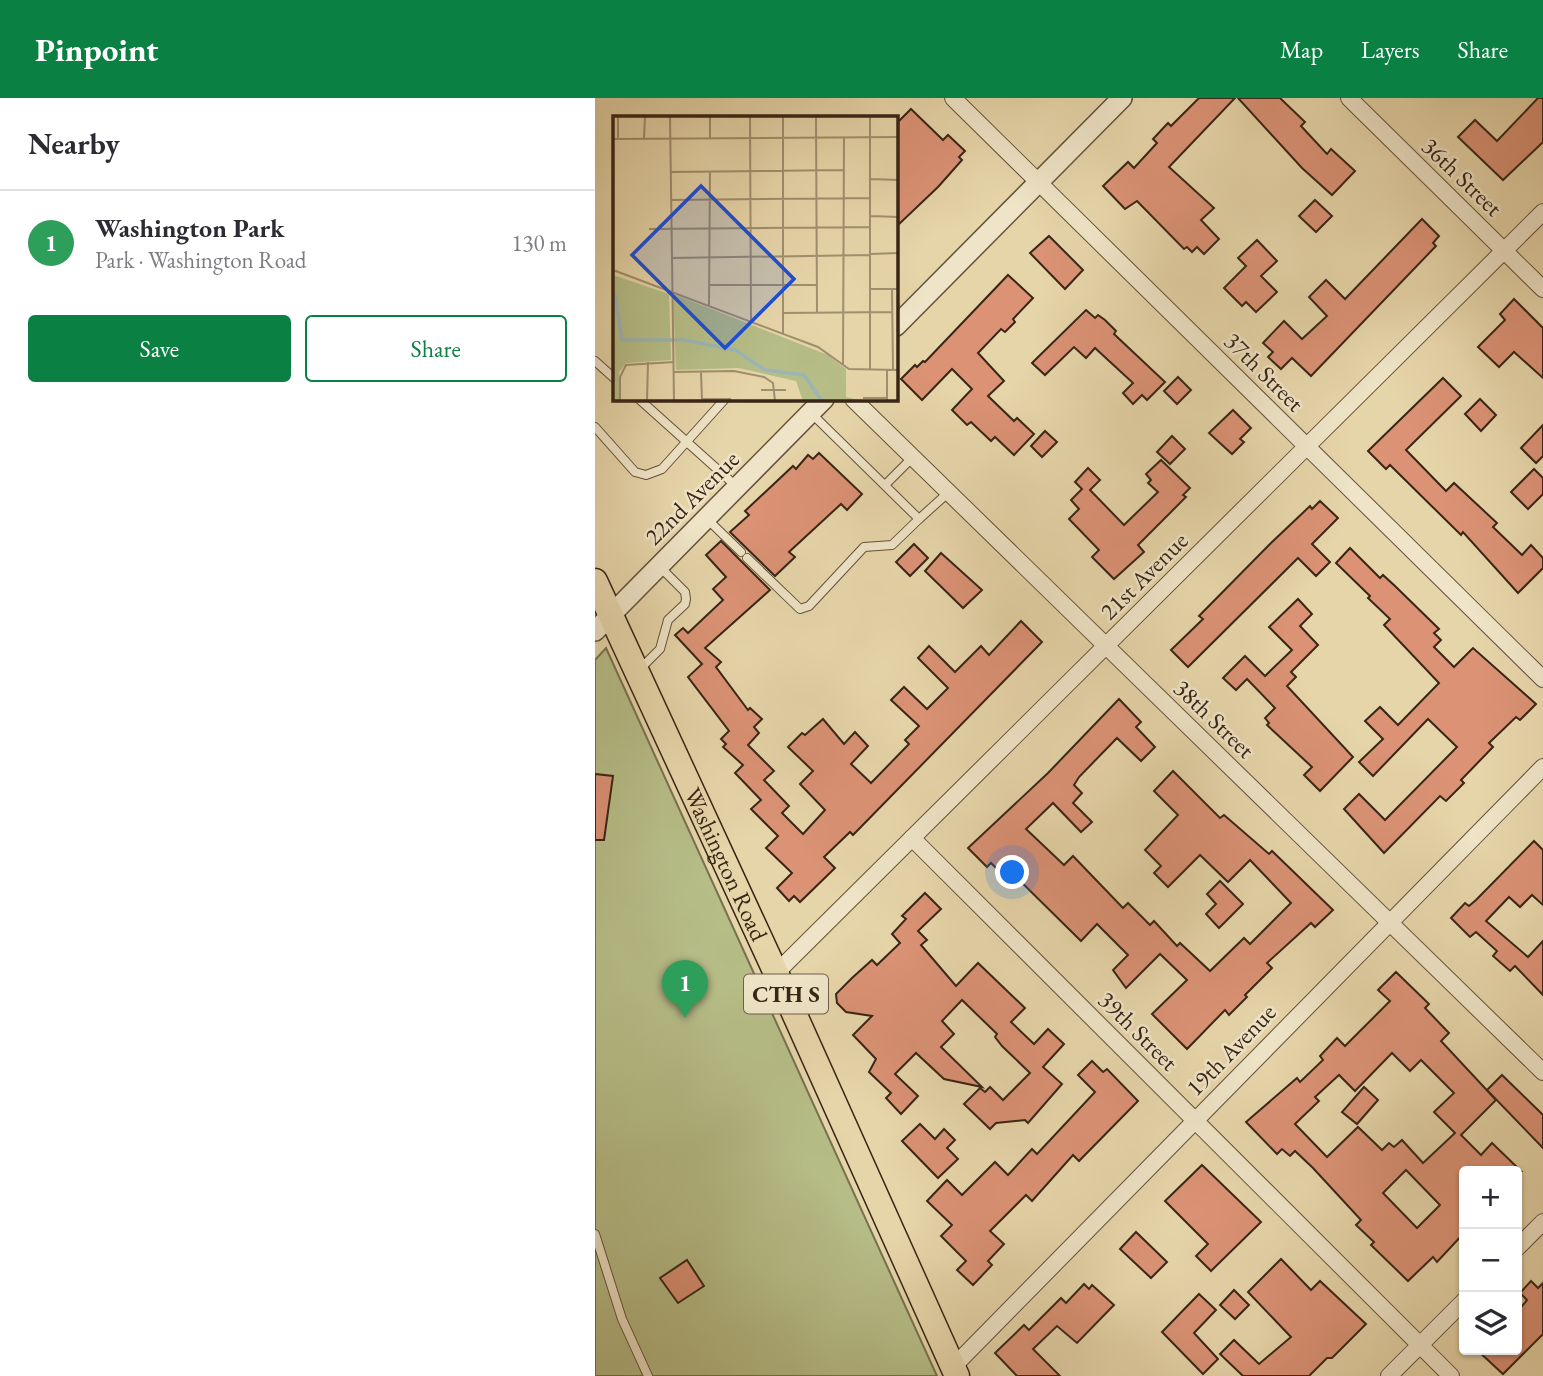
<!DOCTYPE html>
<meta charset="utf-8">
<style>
:root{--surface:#fff;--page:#f7f7f7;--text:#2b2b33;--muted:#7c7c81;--line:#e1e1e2;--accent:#0b8043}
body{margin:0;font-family:"EB Garamond",serif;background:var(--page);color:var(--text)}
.controls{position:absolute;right:21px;bottom:21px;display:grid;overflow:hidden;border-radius:7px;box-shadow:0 2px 5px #0004}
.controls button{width:63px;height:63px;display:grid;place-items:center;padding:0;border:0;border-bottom:2px solid var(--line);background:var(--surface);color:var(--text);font:35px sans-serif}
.you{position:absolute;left:418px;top:775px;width:24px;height:24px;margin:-18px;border:5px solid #fff;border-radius:50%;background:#1a73e8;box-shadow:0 0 0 10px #1a73e833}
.badge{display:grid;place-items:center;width:46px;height:46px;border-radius:50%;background:var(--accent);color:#fff;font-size:23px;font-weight:700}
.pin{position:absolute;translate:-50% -58px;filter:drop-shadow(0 2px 4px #0008)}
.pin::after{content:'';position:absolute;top:37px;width:24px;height:21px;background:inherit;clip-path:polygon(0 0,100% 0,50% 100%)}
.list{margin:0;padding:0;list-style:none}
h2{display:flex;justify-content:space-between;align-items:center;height:91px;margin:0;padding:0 28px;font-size:30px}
h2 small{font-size:23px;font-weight:400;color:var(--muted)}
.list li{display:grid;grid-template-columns:46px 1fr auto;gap:21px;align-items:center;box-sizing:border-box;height:105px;padding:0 28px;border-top:2px solid var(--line)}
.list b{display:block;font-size:26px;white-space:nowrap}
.list p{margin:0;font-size:23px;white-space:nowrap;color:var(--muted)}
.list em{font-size:23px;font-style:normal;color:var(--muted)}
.actions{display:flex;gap:14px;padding:21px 28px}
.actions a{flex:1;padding:16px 0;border:2px solid var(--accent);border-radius:7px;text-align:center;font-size:24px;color:var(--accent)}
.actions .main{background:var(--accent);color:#fff}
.icon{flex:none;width:38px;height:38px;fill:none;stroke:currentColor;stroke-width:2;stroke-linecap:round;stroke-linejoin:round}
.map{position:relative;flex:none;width:948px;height:1278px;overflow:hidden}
header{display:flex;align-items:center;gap:42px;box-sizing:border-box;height:98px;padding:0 35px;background:var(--accent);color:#fff}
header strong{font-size:33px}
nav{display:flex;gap:38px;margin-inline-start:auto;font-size:24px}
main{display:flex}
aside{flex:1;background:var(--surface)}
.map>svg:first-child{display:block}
.green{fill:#b6bd87;stroke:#77714e;stroke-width:2}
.building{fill:#db9275;stroke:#382516;stroke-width:2;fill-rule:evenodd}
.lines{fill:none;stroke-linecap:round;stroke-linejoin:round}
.service-casing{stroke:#64513b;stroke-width:10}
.minor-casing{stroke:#64513b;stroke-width:18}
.tertiary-casing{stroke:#64513b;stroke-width:22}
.primary-casing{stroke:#382516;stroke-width:27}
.service{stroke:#efe4c7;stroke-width:8}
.minor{stroke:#efe4c7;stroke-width:16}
.tertiary{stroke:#efe4c7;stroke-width:19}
.primary{stroke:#e6d5a9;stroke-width:24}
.labels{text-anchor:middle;stroke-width:5;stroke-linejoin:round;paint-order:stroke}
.shield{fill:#efe4c7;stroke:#6f5e4b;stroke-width:2}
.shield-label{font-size:23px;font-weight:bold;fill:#382516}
.street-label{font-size:24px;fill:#382516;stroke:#efe4c7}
.inset-river{fill:none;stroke:#9cb5b4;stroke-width:3.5}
.inset-road{fill:none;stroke:#a08f6e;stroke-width:2}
.view{fill:#1d4ed8;fill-opacity:0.15;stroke:#1d4ed8;stroke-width:3.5}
.inset-edge{fill:none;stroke:#382516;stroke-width:3.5}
</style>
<header>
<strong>Pinpoint</strong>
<nav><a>Map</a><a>Layers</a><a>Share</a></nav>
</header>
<main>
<aside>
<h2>Nearby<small></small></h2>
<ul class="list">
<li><span class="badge" style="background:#2e9e5b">1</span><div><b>Washington Park</b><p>Park · Washington Road</p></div><em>130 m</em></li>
</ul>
<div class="actions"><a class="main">Save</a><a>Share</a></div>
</aside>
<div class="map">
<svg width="948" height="1278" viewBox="0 0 948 1278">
<rect width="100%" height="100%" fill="#e6d5a9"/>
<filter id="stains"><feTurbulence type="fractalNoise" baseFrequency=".00286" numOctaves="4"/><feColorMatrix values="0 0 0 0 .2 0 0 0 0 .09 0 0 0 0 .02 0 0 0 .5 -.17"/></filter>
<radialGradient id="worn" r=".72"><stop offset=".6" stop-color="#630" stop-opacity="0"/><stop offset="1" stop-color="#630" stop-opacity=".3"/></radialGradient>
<!-- green -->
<polygon class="green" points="11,550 342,1278 0,1278 0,562"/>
<!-- building -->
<g class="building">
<polygon points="604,0 640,0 574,69 619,110 606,122 624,141 609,156 602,149 597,154 592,149 589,151 542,103 530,111 508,88 533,64 539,70 562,45 558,41 573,25 576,28"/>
<polygon points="643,0 685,0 710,24 706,28 732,56 736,51 760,73 737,97 707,70"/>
<polygon points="943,0 948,0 948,44 908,82 863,39 880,22 902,43"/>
<polygon points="316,11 348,42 353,37 370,53 364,59 367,62 343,89 301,129 301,26"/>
<polygon points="720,102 737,118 721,134 704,118"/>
<polygon points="827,121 844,138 838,145 841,148 716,278 697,260 686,271 673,259 678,254 668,245 689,223 707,241 732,218 714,199 731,182 750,201"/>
<polygon points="454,138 488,172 470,191 435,155"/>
<polygon points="662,142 682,163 666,178 682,194 661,214 651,204 647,208 629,190 651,168 643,160"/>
<polygon points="413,177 438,200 418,221 420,224 410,234 406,231 383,255 409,283 393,298 419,323 422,320 439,336 419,357 400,339 396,343 376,324 372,327 357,312 377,291 357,271 327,302 306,281 320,267 322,269 328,263 330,264"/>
<polygon points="919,201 948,230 948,280 919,254 904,269 883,249 910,222 905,216"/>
<polygon points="491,212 500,220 503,217 510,222 521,233 519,236 570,284 552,302 547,297 538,306 528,295 538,285 500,250 491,260 479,249 450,277 437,265"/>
<polygon points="583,279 596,292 582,306 569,293"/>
<polygon points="848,280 866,298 811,352 851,393 859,385 902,425 898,429 927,457 936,447 948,460 948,470 923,495 868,434 866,437 795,367 791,371 773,353"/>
<polygon points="885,301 901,317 886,333 870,316"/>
<polygon points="638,312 656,330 645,341 649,344 637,356 614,335"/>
<polygon points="948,327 948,358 941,365 926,350"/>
<polygon points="450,333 462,344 447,359 436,348"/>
<polygon points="577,338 590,351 575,366 562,354"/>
<polygon points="224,355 267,396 252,412 246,406 194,454 200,459 180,478 135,434 154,417 150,413 198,368 201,371 213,357 218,361"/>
<polygon points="566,362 595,390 588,397 591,399 543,447 549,454 519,481 497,459 504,452 474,421 484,411 476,402 487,391 480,384 493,370 505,382 495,392 529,427 563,394 553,385 556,382 551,376"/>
<polygon points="939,371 948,380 948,396 933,411 916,394"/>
<polygon points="725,403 743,420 717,446 735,464 721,478 703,460 593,569 576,552 608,521 604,518 675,446 715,408 717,411"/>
<polygon points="126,443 175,492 110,550 126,564 121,569 153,612 155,610 167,621 159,629 164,635 153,647 179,673 169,682 194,708 187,715 208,736 230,712 205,686 218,673 193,649 207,635 210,637 228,621 249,646 260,634 273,648 256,666 276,685 314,646 310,642 324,628 296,602 309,589 332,611 353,590 323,560 334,548 360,574 386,548 394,557 426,523 447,544 258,737 255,734 229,759 240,770 205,804 199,798 194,803 182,790 197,775 171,750 183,738 156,711 166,702 140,675 148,667 128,649 131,646 126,641 134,633 93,579 107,566 80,537 88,530 93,535 128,502 118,491 131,479 111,457"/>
<polygon points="319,446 333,460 315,478 301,464"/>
<polygon points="755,450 785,480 788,477 800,488 844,531 839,535 846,542 839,549 859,569 878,550 941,606 925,622 921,619 894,645 898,649 866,682 869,685 851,703 845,698 789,755 749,711 764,696 790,722 862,649 833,621 778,678 764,664 788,641 770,623 785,609 803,627 844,585 789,527 795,521 773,500 775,498 741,465"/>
<polygon points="346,455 387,492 368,510 330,473"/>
<polygon points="703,501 717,516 705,528 723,547 696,574 701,579 692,588 758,659 725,693 709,677 717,669 672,627 674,625 670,620 680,610 652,581 641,592 628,580 650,558 670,578 697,552 674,529"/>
<polygon points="524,601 546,624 541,629 560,649 546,663 522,640 484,679 479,687 487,695 478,705 497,724 486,734 458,705 431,731 469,767 478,758 528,810 533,805 555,827 559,823 582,848 585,845 615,873 649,840 655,846 696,805 655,762 633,784 605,757 573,789 559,775 566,768 550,752 583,717 559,693 578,673 625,720 629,717 674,756 677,753 738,812 720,829 716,825 672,865 677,870 650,897 652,899 634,917 630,912 592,951 557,916 592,882 565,856 531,890 518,872 533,857 502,826 486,843 412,770 406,775 396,765 392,769 373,750 453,675"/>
<polygon points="0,676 18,678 9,742 0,742"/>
<polygon points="939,743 948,752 948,807 937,797 925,809 914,799 891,823 933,859 948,843 948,897 920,868 915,873 898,858 902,853 881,834 875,839 856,820 870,805 874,808 881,802"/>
<polygon points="625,783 648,806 624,830 611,816 621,806 612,796"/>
<polygon points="330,795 346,811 323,833 332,842 326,847 361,888 383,865 430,910 416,924 439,946 453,931 469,946 448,969 467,986 433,1025 430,1022 401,1025 395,1031 369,1006 385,990 390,994 395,989 408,1002 435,975 407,948 400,939 402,936 367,902 347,923 359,936 346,949 387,989 349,981 321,955 300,976 323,998 306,1016 291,1000 296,995 274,974 281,961 258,937 277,918 251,914 242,905 241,896 257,880 277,862 282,867 305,845 297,836 311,821 307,818"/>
<path d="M801 874 834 906 830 910 854 935 846 943 901 1002 866 1037 886 1057 897 1045 926 1073H869V1135L842 1164 838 1159 813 1183 776 1147 779 1144 761 1127 766 1122 718 1070 700 1053 695 1058 687 1051 682 1056 651 1024 702 980 705 984 728 962 725 958 742 940 750 948 795 903 783 892ZM797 955 815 973 826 962 859 995 839 1014 860 1035 828 1065 807 1042 799 1049 794 1045 787 1052 763 1029 732 1059 700 1026 724 1003 720 999 744 977 760 993ZM811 1072 845 1107 822 1130 788 1095Z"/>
<polygon points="497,963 508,974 512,971 543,1003 484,1063 478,1057 437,1103 431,1097 395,1133 409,1146 393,1163 397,1167 378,1187 362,1172 371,1163 346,1138 357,1127 332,1103 352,1082 367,1097 400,1064 413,1077 437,1051 442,1056 500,994 483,977"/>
<polygon points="907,977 948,1017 948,1050 892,992"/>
<polygon points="769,989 783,1002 762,1026 747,1014"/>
<polygon points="325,1026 340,1041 349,1031 360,1042 352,1050 363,1061 343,1080 307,1043"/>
<polygon points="607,1067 666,1124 616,1173 601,1158 613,1146 570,1103"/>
<polygon points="541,1134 572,1164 556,1180 525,1151"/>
<polygon points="686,1161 716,1192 725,1183 771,1226 737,1260 732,1260 714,1278 648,1278 625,1256 639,1242 664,1266 696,1239 653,1194"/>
<polygon points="92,1162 109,1188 83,1205 65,1180"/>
<polygon points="936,1183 943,1190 948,1185 948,1236 908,1276 882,1252 922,1252 922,1214 932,1202 925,1195"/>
<polygon points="489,1186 494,1191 497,1187 519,1207 482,1245 462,1228 438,1251 465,1278 422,1278 400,1255 429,1227 434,1232 466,1200 471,1205"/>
<polygon points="639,1192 654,1207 640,1221 625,1207"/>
<polygon points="604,1196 621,1212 599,1235 623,1261 608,1276 567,1234"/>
</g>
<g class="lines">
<!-- service casing -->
<g class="service-casing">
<g id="service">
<polyline points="0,263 19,280"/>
<polyline points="44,301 141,388"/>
<polyline points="215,314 324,421 354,394"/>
<polyline points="0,329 40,374 51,377 67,371 130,301"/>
<polyline points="290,387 318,359"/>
<polyline points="111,420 146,454"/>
<polyline points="152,460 205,511 214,508 269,449 297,447 324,421"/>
<polyline points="44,572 65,551 73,522 90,506 91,501 90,494 65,469"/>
<polyline points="0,1136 27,1221 53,1278"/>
</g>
</g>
<!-- minor casing -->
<g class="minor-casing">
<g id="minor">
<polyline points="358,0 948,581"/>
<polyline points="754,0 948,191"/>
<polyline points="258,301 948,974"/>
<polyline points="317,740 856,1278"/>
<polyline points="181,875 948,114"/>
<polyline points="922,1150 948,1124"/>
<polyline points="358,1269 948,669"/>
<polyline points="794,1278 869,1203"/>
</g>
</g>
<!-- tertiary casing -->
<g class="tertiary-casing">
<g id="tertiary">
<polyline points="301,228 527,0"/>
<polyline points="0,533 229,301"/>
</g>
</g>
<!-- primary casing -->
<g class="primary-casing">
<g id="primary">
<path id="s1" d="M0 483 181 875 362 1278"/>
</g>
</g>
<!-- service -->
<use href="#service" class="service"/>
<!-- minor -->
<use href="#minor" class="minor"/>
<!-- tertiary -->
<use href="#tertiary" class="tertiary"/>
<!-- primary -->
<use href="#primary" class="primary"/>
</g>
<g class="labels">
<!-- shield labels -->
<rect class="shield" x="149" y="876.5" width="84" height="39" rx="5"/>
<g class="shield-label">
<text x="191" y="904">CTH S</text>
</g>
<!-- street labels -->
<g class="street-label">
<text transform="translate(867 79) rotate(44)" y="8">36th Street</text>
<text transform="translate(669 274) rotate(45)" y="8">37th Street</text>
<text transform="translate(97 400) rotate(-45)" y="8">22nd Avenue</text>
<text transform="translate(549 478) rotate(-45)" y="8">21st Avenue</text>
<text transform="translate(619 621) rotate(44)" y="8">38th Street</text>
<text dy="8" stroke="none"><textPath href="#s1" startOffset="312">Washington Road</textPath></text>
<text transform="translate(543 933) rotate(45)" y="8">39th Street</text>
<text transform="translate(636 952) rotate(-46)" y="8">19th Avenue</text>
</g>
</g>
<!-- overview -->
<g transform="translate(18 18)">
<rect width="285" height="285" fill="#e6d5a9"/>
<path d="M0 159 56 178 58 244 13 247 6 256V285H0ZM60 178 215 239 233 253V281L250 285H190L183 265 125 252 63 254Z" fill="#b6bd87"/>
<path class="inset-river" d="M2 178 9 224H71L122 234 152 254 191 259 209 285"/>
<path class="inset-road" d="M57 0 61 285M97 0V22M137 0 138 205M203 0 204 197M0 23 286 21M5 23V0M31 23 32 0M58 56 231 54M257 63 286 64M58 84 257 82M257 100 286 101M36 113 257 111M257 138 286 137M58 142 257 139M0 154 205 231 236 253 286 254M96 169H204M257 173H286M279 173 280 254M96 189 97 55M170 197 279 196M170 217V0M230 249 231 22M257 253V0M274 253V285M61 256 121 255 151 261 160 267 162 285M88 256 89 285M148 274H173M250 282H274M89 283H118M7 285V261L13 249 61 246M34 285 35 246"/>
<path class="view" d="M88 70 181 163 112 232 19 139Z"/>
<rect width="285" height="285" class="inset-edge"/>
</g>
<rect width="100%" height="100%" filter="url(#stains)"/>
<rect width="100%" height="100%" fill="url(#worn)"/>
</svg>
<div class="controls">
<button>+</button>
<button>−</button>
<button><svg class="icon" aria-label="layers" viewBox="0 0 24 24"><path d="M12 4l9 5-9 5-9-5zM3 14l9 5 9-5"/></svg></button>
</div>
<div class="you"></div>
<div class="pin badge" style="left:90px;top:920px;background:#2e9e5b">1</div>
</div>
</main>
